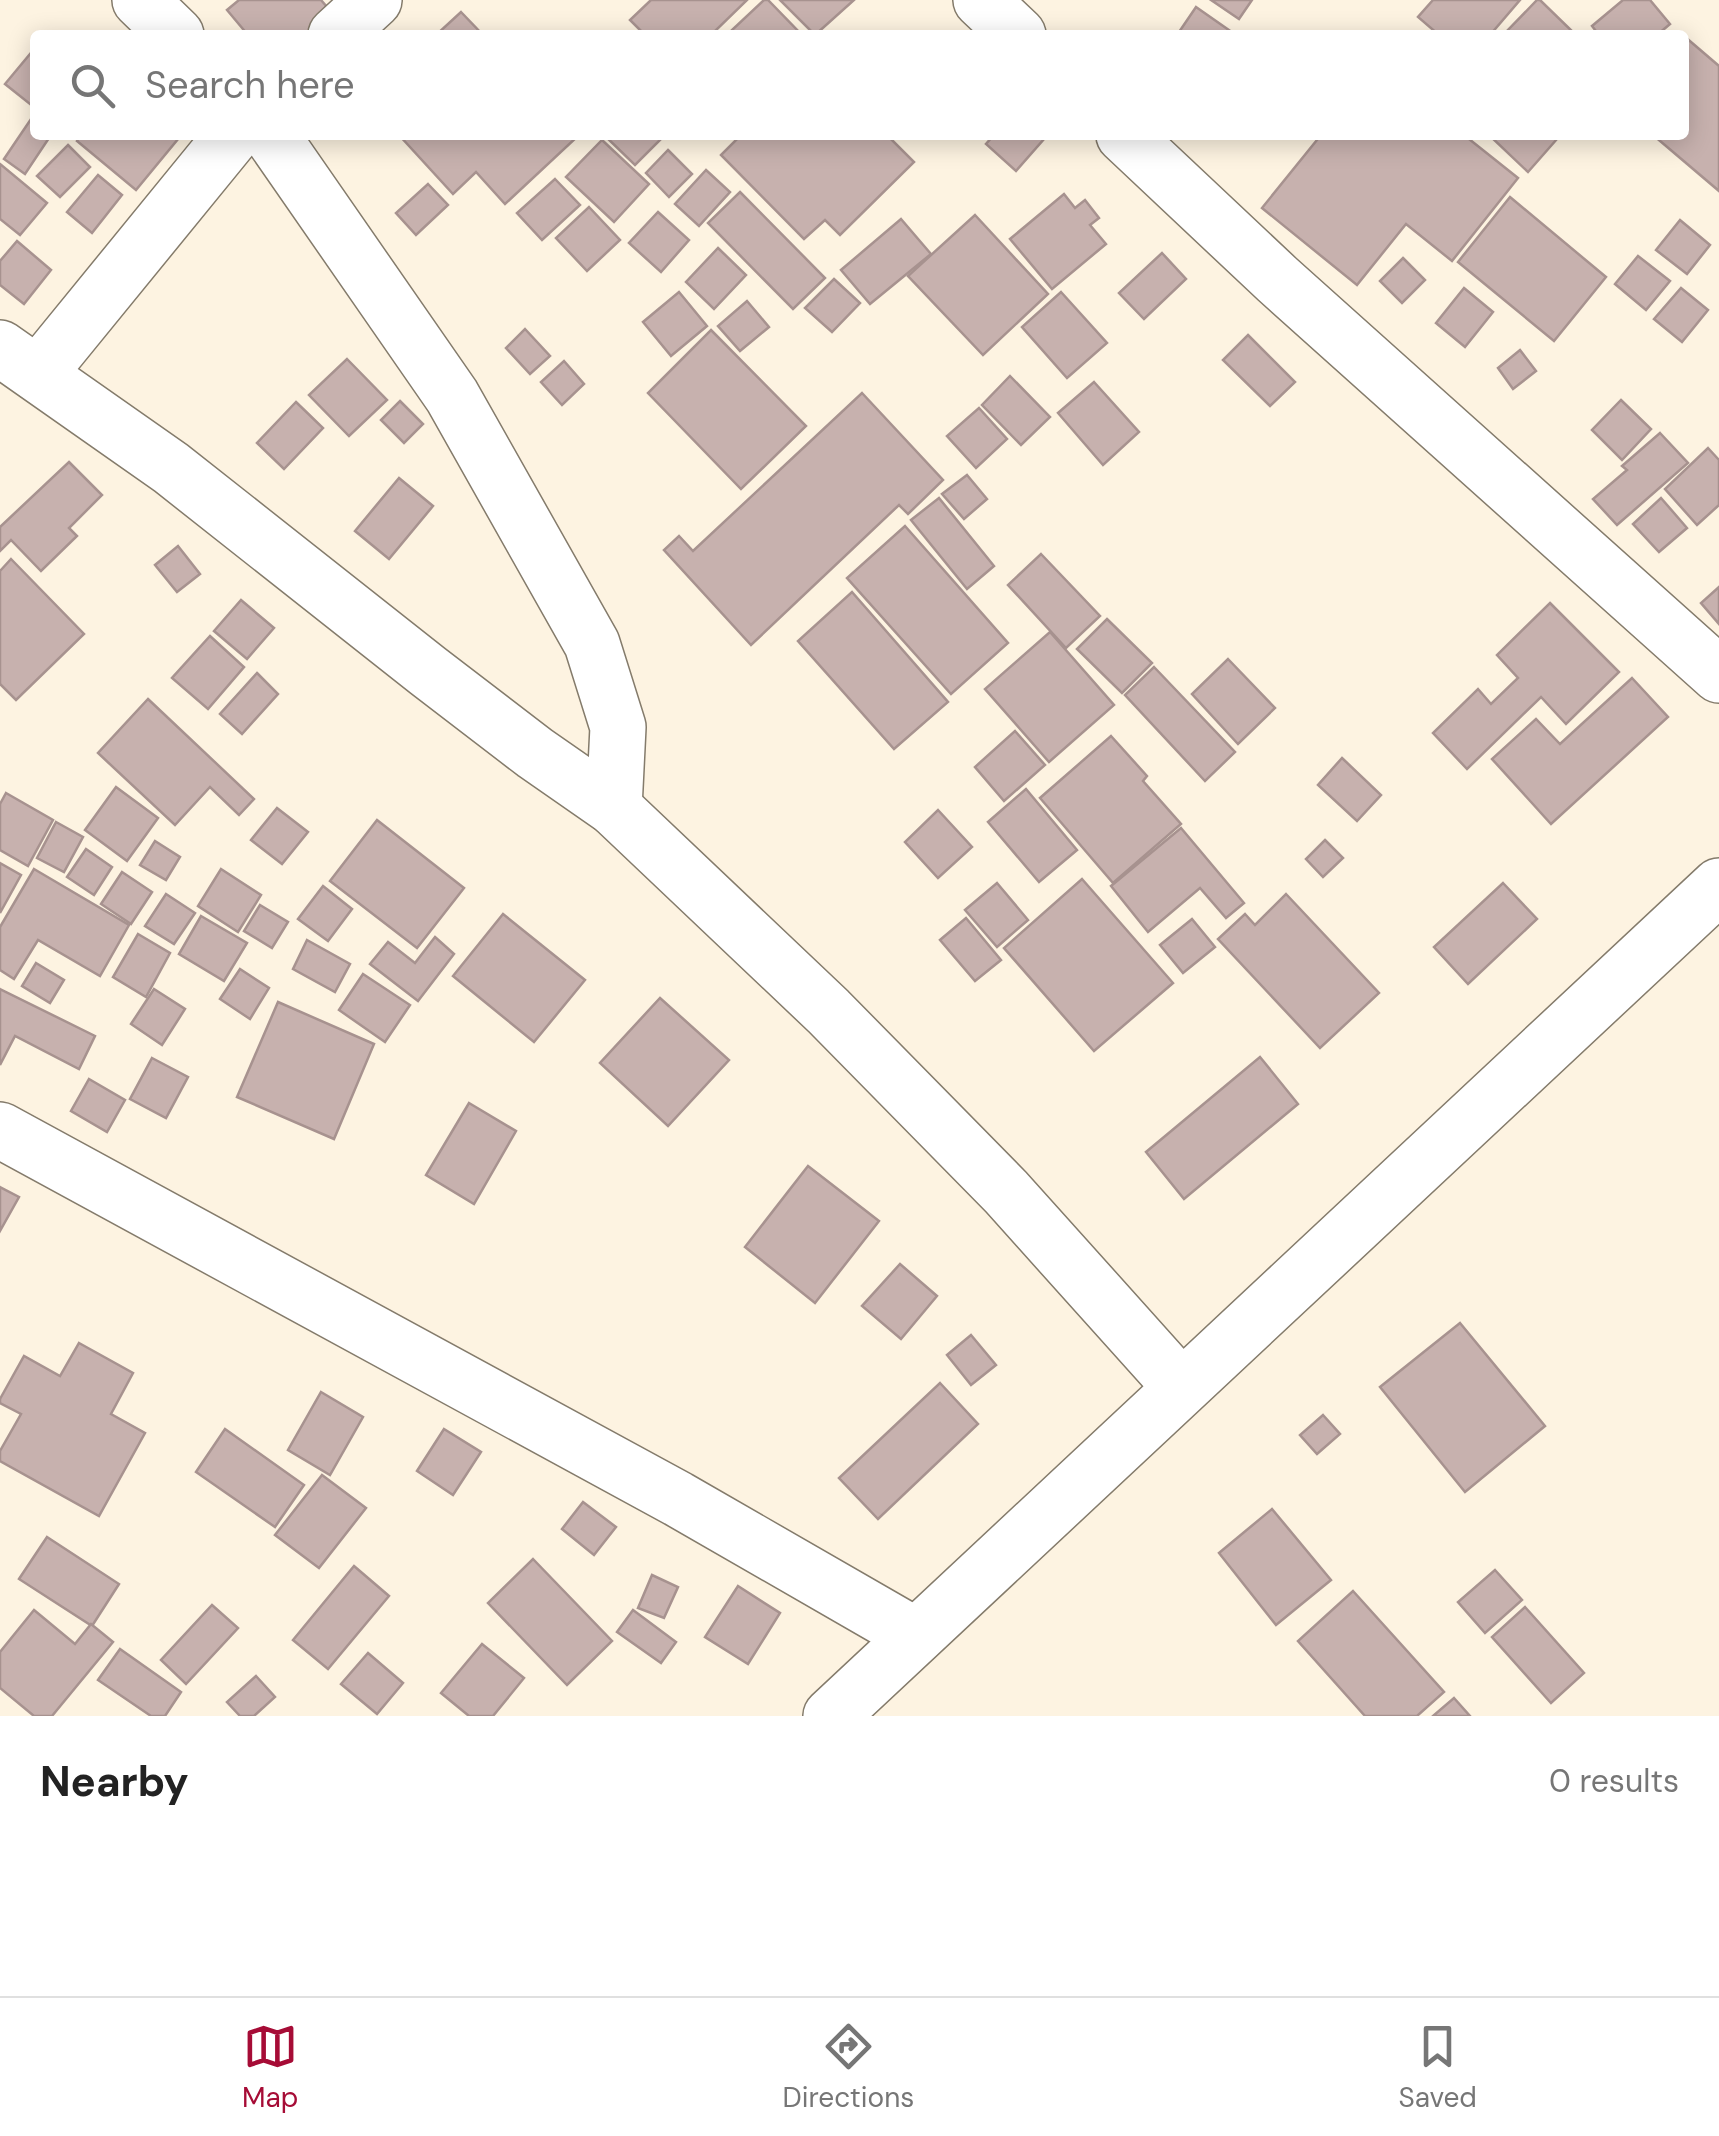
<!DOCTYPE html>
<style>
:root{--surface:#fff;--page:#f6f6f6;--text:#222;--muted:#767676;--line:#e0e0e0;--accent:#a60c36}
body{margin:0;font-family:"DM Sans",sans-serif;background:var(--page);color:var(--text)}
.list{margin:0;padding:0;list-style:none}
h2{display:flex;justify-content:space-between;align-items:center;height:130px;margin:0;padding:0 40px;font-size:42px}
h2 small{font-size:32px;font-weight:400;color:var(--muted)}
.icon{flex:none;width:55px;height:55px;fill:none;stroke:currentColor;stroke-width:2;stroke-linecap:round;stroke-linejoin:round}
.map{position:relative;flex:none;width:1719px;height:1716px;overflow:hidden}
.search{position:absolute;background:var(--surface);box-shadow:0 5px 25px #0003;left:30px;right:30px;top:30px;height:110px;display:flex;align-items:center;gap:25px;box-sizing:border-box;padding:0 35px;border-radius:10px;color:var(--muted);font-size:38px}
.sheet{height:280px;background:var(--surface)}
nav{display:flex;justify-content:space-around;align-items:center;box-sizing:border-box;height:140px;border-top:2px solid var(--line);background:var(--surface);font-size:28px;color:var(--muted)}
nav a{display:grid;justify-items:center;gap:5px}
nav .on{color:var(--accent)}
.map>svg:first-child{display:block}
.building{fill:#c7b1ae;stroke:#a7928f;stroke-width:2.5}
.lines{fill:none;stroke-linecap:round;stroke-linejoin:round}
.minor-casing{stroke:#847b6b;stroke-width:58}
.minor{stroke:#fff;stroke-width:55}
</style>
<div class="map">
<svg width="1719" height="1716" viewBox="0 0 1719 1716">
<rect width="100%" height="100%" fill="#fdf3e1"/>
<!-- building -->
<g class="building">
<polygon points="239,0 321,0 339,21 322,35 248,35 227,10"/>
<polygon points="651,0 747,0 711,35 645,35 630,20"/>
<polygon points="764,0 768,0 802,35 737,35 732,30"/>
<polygon points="780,0 854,0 815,35"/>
<polygon points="1211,0 1252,0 1239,19"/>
<polygon points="1433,0 1520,0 1490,35 1439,35 1418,17"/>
<polygon points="1537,0 1540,0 1576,35 1511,35 1507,31"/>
<polygon points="1623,0 1650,0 1670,24 1657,35 1599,35 1592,26"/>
<polygon points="1196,7 1236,35 1177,35"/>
<polygon points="461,12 483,35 436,35"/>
<polygon points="1684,36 1719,66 1719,191 1653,135 1684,135"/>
<polygon points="35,48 35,108 5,84"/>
<polygon points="31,119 35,122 35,135 51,135 25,174 4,159"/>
<polygon points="81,135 174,135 178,139 136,190 77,141"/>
<polygon points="399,135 578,135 578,136 505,204 476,172 453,194"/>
<polygon points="604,135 665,135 635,165"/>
<polygon points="741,135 887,135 914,162 840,235 825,220 804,239 721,155"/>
<polygon points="994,135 1040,135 1044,139 1016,171 986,144"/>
<polygon points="1321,135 1464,135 1518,178 1452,261 1406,224 1357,285 1262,208"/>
<polygon points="1489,135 1552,135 1557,139 1528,172"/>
<polygon points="602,140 649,184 614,222 566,177"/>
<polygon points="68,145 90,167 60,197 37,176"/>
<polygon points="668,150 692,174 669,197 646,173"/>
<polygon points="0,164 47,203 20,235 0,219"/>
<polygon points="706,170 730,192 699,226 675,204"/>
<polygon points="98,175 122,195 92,233 67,212"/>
<polygon points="555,179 580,205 542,240 517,213"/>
<polygon points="428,184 448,205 416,235 396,213"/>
<polygon points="740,192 825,278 793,309 708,223"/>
<polygon points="1064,194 1075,208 1085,200 1099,218 1090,225 1106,244 1052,289 1010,239"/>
<polygon points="1510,197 1606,277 1554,341 1458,262"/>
<polygon points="589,207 620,240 587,271 556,238"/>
<polygon points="658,212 689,240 661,272 629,243"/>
<polygon points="975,215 1048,294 983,355 908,276"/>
<polygon points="901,219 931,254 870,304 841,270"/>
<polygon points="1680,220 1710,245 1687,274 1656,250"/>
<polygon points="17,241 51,270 24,304 0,285 0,261"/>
<polygon points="718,248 746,275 714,309 686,282"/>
<polygon points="1162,253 1186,279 1144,319 1119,293"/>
<polygon points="1638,256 1670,281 1646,310 1615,284"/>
<polygon points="1403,258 1425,280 1402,303 1380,281"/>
<polygon points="834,279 860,303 832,332 805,308"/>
<polygon points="1464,288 1493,312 1465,347 1436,323"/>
<polygon points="1681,288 1708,310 1682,342 1654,319"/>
<polygon points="679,292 707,326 671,356 643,322"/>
<polygon points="1061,292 1107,343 1067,378 1022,327"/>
<polygon points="747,301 769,327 740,351 718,326"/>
<polygon points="525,329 550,356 530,374 506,348"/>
<polygon points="711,330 806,426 741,489 648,393"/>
<polygon points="1248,335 1295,382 1270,406 1223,360"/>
<polygon points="1520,350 1536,371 1513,389 1498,368"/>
<polygon points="347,359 387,400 349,436 309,395"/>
<polygon points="564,361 584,384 562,405 541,382"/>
<polygon points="1010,376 1050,417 1021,445 982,405"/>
<polygon points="1094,382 1139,432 1103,465 1058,413"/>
<polygon points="862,393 943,480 908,514 899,505 751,645 664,550 679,536 693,551"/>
<polygon points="1621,400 1651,429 1622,460 1592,430"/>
<polygon points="400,401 423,424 404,443 381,420"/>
<polygon points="296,402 323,428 284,469 257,443"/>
<polygon points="979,408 1007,439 976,468 947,436"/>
<polygon points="1660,433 1688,463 1617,525 1593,499 1627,470 1622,466"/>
<polygon points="1708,448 1719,460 1719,505 1697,525 1665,489"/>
<polygon points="69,462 102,495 69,528 77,536 41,571 11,540 0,551 0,527"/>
<polygon points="967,475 987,499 964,519 942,494"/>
<polygon points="399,478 433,506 389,559 355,531"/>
<polygon points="939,498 994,566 967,589 911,520"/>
<polygon points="1661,498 1687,528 1659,552 1633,524"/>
<polygon points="905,526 1008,643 951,694 847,578"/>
<polygon points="178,546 200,574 177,592 155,565"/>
<polygon points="1041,554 1100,616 1066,648 1008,585"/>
<polygon points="11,559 84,634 16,700 0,684 0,571"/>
<polygon points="1719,587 1719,624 1701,603"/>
<polygon points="852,592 948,702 894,749 798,641"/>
<polygon points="241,600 274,628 247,659 214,631"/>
<polygon points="1550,603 1619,672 1566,724 1541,697 1467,769 1433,733 1478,689 1491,704 1518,678 1497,655"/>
<polygon points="1107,619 1152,663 1122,693 1077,649"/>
<polygon points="1050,632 1114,705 1049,762 985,689"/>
<polygon points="210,636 244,667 208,709 172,678"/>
<polygon points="1228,659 1275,708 1238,744 1192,694"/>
<polygon points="1154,667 1235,752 1205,781 1125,695"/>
<polygon points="257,673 278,694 242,734 220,714"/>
<polygon points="1632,678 1668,717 1551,824 1492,759 1536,719 1560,744"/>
<polygon points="148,699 254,799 239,815 210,787 175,825 98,753"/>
<polygon points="1015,731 1045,765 1004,801 975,767"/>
<polygon points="1111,736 1147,776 1143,781 1181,824 1113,883 1040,798"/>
<polygon points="1342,758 1381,795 1357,821 1318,785"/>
<polygon points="116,787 158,818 127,861 85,830"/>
<polygon points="1026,789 1077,850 1039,882 988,822"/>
<polygon points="6,793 53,820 28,866 0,850 0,804"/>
<polygon points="277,808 308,832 282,864 251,840"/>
<polygon points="938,810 972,847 938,878 905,842"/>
<polygon points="377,820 464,888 417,948 330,881"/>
<polygon points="56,822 83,837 64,872 37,858"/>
<polygon points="1181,828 1244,903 1226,918 1200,888 1148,932 1111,886"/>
<polygon points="1325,840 1343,858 1323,877 1306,859"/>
<polygon points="155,841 180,857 166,880 140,865"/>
<polygon points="86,849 112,867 94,895 67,877"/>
<polygon points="0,863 21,875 0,913"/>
<polygon points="34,869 129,925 100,976 38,940 14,979 0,970 0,927"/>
<polygon points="221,869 261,895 238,932 198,906"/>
<polygon points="122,872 152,892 131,924 101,904"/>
<polygon points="1082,879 1173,983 1094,1051 1004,948"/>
<polygon points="997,883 1028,920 997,947 965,910"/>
<polygon points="1503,883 1537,919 1468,984 1434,947"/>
<polygon points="323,886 352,909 328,941 298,919"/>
<polygon points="166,894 195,913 174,944 145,926"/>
<polygon points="1286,894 1379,993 1320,1048 1218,939 1245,914 1255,925"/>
<polygon points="260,905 288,922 272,948 244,931"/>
<polygon points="503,914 585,980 534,1042 453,976"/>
<polygon points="201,916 247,943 224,981 179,954"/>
<polygon points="966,918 1001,960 975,981 940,940"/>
<polygon points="1192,919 1215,947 1183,973 1160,945"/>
<polygon points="138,934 170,953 146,997 113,977"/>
<polygon points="435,937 454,954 418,1001 370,964 388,942 415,963"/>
<polygon points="307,940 350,964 335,992 293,969"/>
<polygon points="36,963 64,980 50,1003 22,986"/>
<polygon points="240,969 269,988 250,1019 220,999"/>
<polygon points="363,974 410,1005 385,1042 339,1010"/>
<polygon points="0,989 95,1036 79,1069 15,1036 0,1065"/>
<polygon points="154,989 185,1009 162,1045 131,1024"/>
<polygon points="660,998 729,1060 668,1126 600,1063"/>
<polygon points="278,1002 374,1044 334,1139 237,1097"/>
<polygon points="1260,1057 1298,1104 1184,1199 1146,1152"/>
<polygon points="152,1058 188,1077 166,1118 130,1099"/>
<polygon points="89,1079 125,1100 107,1132 71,1111"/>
<polygon points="469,1103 516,1131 474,1204 426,1175"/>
<polygon points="808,1166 879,1221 815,1303 745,1247"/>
<polygon points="0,1187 19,1197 0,1231"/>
<polygon points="900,1264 937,1296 901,1339 862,1306"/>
<polygon points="1460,1323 1545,1426 1465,1492 1380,1387"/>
<polygon points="971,1335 996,1365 971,1385 947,1355"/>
<polygon points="79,1343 133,1373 111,1414 145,1433 99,1516 0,1461 0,1451 21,1414 0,1403 0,1399 24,1356 60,1376"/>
<polygon points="940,1383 978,1424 878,1519 839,1478"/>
<polygon points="321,1392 363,1417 330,1475 288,1450"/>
<polygon points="1323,1415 1340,1434 1317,1454 1300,1435"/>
<polygon points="225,1429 304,1485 275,1527 196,1472"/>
<polygon points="444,1429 481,1452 453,1495 417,1471"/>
<polygon points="322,1475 366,1508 319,1568 275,1535"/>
<polygon points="583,1502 616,1527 594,1555 562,1529"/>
<polygon points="1272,1509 1331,1580 1276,1625 1219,1553"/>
<polygon points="47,1537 119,1584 92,1626 19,1579"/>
<polygon points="533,1559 612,1641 567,1685 488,1603"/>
<polygon points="354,1566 389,1596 328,1669 293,1640"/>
<polygon points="1495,1570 1522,1600 1485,1633 1458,1602"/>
<polygon points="652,1575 678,1587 664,1618 638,1608"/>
<polygon points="738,1586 780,1613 748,1664 705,1637"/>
<polygon points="1353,1591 1444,1692 1417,1716 1365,1716 1298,1641"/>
<polygon points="212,1605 238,1628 186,1684 161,1660"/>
<polygon points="1525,1607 1584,1673 1551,1703 1492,1637"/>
<polygon points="34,1610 75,1644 91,1624 113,1642 52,1716 34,1716 0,1688 0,1652"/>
<polygon points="633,1610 676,1642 661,1663 617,1632"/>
<polygon points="482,1644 524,1678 493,1716 469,1716 441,1693"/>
<polygon points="120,1649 181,1692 165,1716 151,1716 98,1680"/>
<polygon points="368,1653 403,1683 377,1714 341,1684"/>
<polygon points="256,1676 275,1697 254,1716 240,1716 227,1702"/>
<polygon points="1454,1698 1470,1716 1433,1716"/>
</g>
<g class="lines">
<!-- minor casing -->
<g class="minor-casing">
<g id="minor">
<polyline points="140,0 176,35"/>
<polyline points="981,0 1018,35"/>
<polyline points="336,35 374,0"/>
<polyline points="271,135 452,396 592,644 618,727 614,808"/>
<polyline points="1124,135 1277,279 1719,675"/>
<polyline points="0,348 171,468 428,671 535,753 614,808 828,1011 1006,1192 1181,1387"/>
<polyline points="38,374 233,135"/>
<polyline points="0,1130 678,1499 916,1636"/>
<polyline points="831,1716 1719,886"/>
</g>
</g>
<!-- minor -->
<use href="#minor" class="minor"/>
</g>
</svg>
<div class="search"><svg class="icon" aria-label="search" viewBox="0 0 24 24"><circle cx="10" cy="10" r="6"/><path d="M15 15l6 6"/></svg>Search here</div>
</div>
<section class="sheet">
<h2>Nearby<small>0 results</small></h2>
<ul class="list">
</ul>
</section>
<nav>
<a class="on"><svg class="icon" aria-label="map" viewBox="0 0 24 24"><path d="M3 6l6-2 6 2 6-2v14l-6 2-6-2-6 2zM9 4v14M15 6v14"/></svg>Map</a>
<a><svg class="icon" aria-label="directions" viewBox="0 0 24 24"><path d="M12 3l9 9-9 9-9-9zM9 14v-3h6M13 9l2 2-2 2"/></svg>Directions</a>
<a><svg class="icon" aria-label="saved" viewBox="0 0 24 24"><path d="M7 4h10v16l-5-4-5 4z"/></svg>Saved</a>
</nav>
